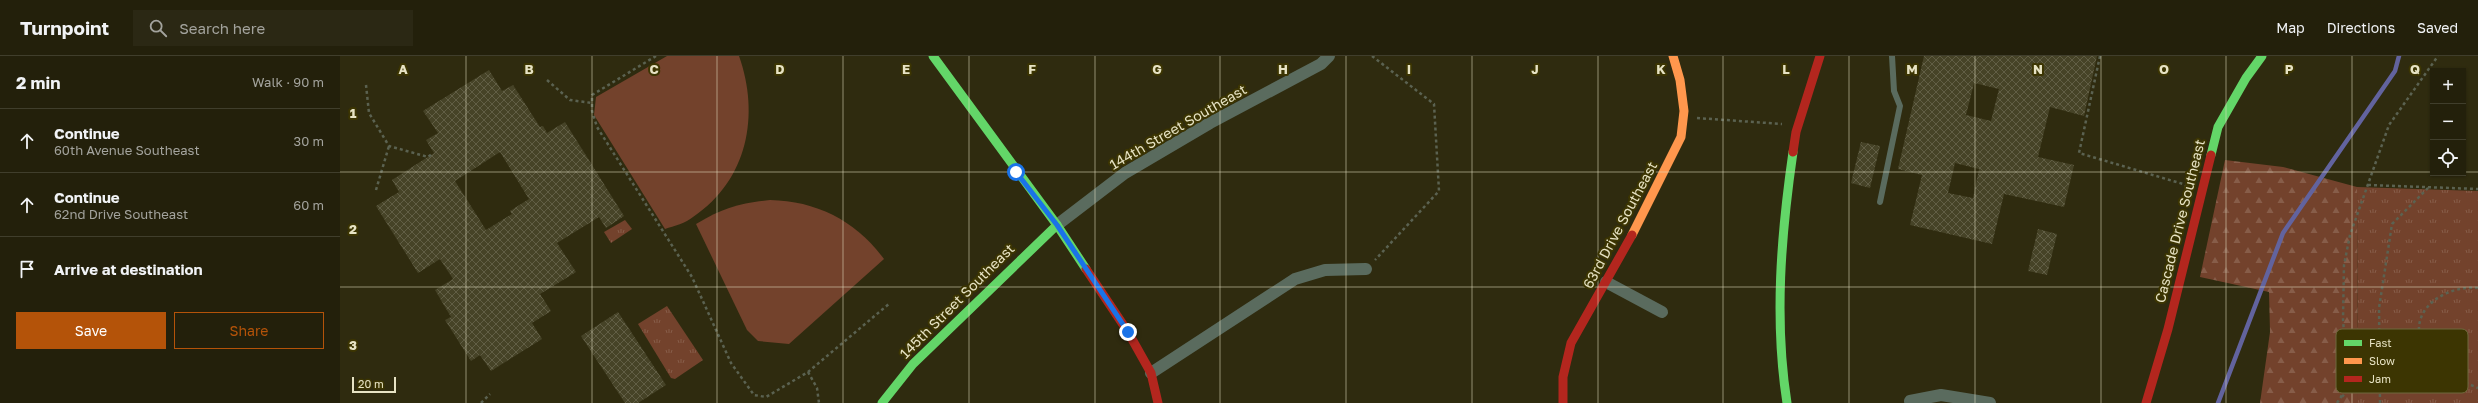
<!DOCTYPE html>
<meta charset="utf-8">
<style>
:root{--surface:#23200b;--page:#2b2814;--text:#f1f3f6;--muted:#a3a39d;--line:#403e2c;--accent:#b45309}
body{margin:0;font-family:"Golos Text",sans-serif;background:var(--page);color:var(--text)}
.controls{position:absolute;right:12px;top:12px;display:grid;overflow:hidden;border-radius:0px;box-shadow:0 1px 3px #0004}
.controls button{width:36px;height:36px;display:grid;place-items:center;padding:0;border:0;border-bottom:1px solid var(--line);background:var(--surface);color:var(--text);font:20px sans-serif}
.scale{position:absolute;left:12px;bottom:10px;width:44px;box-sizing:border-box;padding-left:4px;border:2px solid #e7e3c4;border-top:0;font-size:11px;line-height:14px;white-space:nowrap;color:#e7e3c4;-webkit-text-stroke:3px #3c3502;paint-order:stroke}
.stop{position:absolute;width:12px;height:12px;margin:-9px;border:3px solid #1a73e8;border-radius:50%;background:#fff}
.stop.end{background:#1a73e8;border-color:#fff;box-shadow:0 1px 4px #0008}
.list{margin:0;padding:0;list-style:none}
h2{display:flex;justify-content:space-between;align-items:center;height:52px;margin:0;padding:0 16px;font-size:17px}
h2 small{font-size:13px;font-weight:400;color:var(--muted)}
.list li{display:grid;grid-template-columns:26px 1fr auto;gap:12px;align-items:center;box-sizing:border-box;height:64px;padding:0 16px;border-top:1px solid var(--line)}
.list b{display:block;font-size:15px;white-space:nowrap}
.list p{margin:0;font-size:13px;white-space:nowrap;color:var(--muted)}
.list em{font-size:13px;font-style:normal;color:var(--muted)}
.actions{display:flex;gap:8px;padding:12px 16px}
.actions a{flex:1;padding:9px 0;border:1px solid var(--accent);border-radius:0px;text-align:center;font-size:14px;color:var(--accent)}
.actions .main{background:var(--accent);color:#fff}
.icon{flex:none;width:22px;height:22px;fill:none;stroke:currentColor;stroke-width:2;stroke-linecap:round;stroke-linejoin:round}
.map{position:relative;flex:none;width:2138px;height:347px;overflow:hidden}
header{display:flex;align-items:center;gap:24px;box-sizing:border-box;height:56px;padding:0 20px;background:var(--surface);border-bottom:1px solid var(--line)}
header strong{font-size:19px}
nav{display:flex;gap:22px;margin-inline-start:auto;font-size:14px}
.search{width:280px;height:36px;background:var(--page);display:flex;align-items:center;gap:10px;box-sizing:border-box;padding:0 14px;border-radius:0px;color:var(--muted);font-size:15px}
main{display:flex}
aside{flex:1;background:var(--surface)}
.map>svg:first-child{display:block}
.grass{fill:url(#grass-tufts)}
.forest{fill:url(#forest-firs)}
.garden{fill:#73422c}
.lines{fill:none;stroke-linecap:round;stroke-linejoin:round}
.stream{stroke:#62639e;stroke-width:4.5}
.building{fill:url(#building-cross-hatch);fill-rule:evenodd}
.path{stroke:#5b6251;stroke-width:2.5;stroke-dasharray:3 3;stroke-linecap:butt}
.lane{stroke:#5a6b5e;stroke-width:6}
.street{stroke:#5a6b5e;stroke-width:12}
.fast{stroke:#63d668;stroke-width:9}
.slow{stroke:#ff974d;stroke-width:9}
.jam{stroke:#b3261e;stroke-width:9}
.route{stroke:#1a73e8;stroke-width:5}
.grid{fill:none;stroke:#e7e3c4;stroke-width:1;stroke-opacity:0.55}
.labels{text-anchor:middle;stroke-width:4;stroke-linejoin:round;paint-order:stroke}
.street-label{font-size:14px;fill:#e7e3c4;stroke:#3c3502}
.key{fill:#3c3502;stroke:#6f693c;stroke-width:1}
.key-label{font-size:11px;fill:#e7e3c4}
.grid-label{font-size:13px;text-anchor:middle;font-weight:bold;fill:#e7e3c4;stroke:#3c3502;stroke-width:4;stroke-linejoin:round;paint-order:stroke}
</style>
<header>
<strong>Turnpoint</strong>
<div class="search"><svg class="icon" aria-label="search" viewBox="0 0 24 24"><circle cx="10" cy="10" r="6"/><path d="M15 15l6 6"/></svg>Search here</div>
<nav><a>Map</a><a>Directions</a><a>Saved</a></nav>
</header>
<main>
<aside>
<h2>2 min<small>Walk · 90 m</small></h2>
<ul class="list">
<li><svg class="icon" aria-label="ahead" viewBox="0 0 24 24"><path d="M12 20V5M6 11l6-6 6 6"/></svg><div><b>Continue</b><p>60th Avenue Southeast</p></div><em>30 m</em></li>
<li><svg class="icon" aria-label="ahead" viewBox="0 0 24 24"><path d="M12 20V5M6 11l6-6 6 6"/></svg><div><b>Continue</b><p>62nd Drive Southeast</p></div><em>60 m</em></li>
<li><svg class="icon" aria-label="arrive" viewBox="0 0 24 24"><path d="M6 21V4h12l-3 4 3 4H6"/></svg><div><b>Arrive at destination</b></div></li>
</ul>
<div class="actions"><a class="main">Save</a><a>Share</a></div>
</aside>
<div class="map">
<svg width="2138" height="347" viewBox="0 0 2138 347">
<defs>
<pattern id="grass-tufts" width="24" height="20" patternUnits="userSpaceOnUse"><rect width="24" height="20" fill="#73422c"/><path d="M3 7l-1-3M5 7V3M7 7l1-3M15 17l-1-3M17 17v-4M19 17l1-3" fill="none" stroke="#875d49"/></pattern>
<pattern id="forest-firs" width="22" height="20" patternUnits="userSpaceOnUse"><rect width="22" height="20" fill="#73422c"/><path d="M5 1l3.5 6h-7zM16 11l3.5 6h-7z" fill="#875d49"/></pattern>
<pattern id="building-cross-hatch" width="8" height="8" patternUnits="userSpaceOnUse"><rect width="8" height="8" fill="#464327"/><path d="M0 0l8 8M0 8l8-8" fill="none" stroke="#615e45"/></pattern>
</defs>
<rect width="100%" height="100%" fill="#2f2b0f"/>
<!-- grass -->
<g class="grass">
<polygon points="2017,131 2138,135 2138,347 2018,347"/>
<polygon points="285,164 292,173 271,187 264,176"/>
<polygon points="327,250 363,304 335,323 331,322 298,268"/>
</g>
<!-- forest -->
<polygon class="forest" points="1885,104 1943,111 2017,131 2018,347 1920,347 1930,276 1929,236 1860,221"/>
<!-- garden -->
<g class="garden">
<path d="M327 0H399C420 59 408 124 353 161 346 167 334 170 325 173L254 59 256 41Z"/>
<path d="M430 144C477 145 516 165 544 203L449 288 418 285 407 274 356 168C382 152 400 147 430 144Z"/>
</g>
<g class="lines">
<!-- stream -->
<polyline class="stream" points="1878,347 1943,177 2055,15 2059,0"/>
</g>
<!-- building -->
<g class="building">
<path d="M1584 0H1757L1744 60 1710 51 1698 101 1734 109 1724 151 1664 138 1652 188 1570 169 1582 119 1558 113ZM1634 27 1659 33 1651 65 1626 59ZM1615 107 1639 113 1633 142 1608 137Z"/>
<path d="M149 14 162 35 173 29 200 71 203 70 207 77 225 66 284 160 266 172 259 161 217 187 236 216 200 238 211 255 192 267 202 283 151 315 140 299 131 305 105 264 111 261 95 234 113 223 100 203 78 217 36 150 59 136 52 124 94 97 86 84 98 77 83 55ZM160 96 189 143 170 155 172 158 146 174 115 125Z"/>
<polygon points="1521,86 1540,90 1530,132 1511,127"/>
<polygon points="1698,173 1717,178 1707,219 1688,215"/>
<polygon points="278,256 326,329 298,347 285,347 241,280"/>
</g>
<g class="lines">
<!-- path -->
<g class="path">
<polyline points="316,0 252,39 252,55 257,71 352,221 391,307 414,339 426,341 468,316 550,247"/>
<polyline points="1032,0 1094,48 1099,135 1035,204"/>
<polyline points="1760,0 1739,97 1843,128 1848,132"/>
<polyline points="207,24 230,44 252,47"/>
<polyline points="26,29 29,57 49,90 88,101 93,97"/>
<polyline points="1357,62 1442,68"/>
<polyline points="2028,129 2138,133"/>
<polyline points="36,134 49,90"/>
<path d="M2138 232C2110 229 2072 249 2080 282 2081 286 2082 293 2084 297 2097 315 2119 324 2138 332"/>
<polyline points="468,316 477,332 479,347"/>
<polyline points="2002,341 2039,295"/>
<polyline points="141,347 150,338"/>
<polyline points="1997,347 2001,341 2007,320 2003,263 2004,209 2010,179 2049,69 2098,0"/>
<polyline points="2040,347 2039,252 2052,168 2089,131"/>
</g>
<!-- lane -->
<polyline class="lane" points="1540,146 1560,50 1554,35 1552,0"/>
<!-- street -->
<g class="street">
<polyline points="717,169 785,117 870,67 981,8 989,0"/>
<polyline points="1266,226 1322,256"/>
<polyline points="811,317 955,223 985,214 1026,213"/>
<polyline points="1570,345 1601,339 1650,347"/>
</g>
<!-- fast -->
<g class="fast">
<polyline points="593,0 717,169 746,213"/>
<polyline points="1871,99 1878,71 1906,22 1922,0"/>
<polyline points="542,347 573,308 717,169"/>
<path d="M1447 347C1434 264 1441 179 1453 96"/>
</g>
<!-- slow -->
<polyline class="slow" points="1292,179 1341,81 1344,55 1340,24 1333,0"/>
<!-- jam -->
<g class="jam">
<polyline points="1453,96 1456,76 1480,0"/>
<polyline points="746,213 788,276 811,317 818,347"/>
<polyline points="1223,347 1223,321 1231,287 1292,179"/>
<polyline points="1806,347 1828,273 1871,99"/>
</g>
</g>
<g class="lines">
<!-- route -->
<polyline class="route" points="676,116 717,169 788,276"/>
</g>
<!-- grid -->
<path class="grid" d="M126 0V347M252 0V347M377 0V347M503 0V347M629 0V347M755 0V347M880 0V347M1006 0V347M1132 0V347M1258 0V347M1383 0V347M1509 0V347M1635 0V347M1761 0V347M1886 0V347M2012 0V347M0 116H2093M2123 116H2138M0 231H2138"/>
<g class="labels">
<!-- street labels -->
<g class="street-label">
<text transform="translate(838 71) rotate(-30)" y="5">144th Street Southeast</text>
<text transform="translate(1840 165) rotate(-76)" y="5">Cascade Drive Southeast</text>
<text transform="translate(1280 169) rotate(-62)" y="5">63rd Drive Southeast</text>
<text transform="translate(617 245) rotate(-45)" y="5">145th Street Southeast</text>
</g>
</g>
<!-- legend -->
<rect x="1996" y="273" width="132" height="64" rx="6" class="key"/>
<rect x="2004" y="284" width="18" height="6" fill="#63d668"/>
<rect x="2004" y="302" width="18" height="6" fill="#ff974d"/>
<rect x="2004" y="320" width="18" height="6" fill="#b3261e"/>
<g class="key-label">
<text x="2029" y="291">Fast</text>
<text x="2029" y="309">Slow</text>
<text x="2029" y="327">Jam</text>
</g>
<g class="grid-label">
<text x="63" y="18">A</text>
<text x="189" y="18">B</text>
<text x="314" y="18">C</text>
<text x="440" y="18">D</text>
<text x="566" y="18">E</text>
<text x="692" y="18">F</text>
<text x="817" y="18">G</text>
<text x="943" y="18">H</text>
<text x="1069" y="18">I</text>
<text x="1195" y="18">J</text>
<text x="1321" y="18">K</text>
<text x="1446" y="18">L</text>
<text x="1572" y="18">M</text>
<text x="1698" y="18">N</text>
<text x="1824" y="18">O</text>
<text x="1949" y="18">P</text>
<text x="2075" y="18">Q</text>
<text x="13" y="62">1</text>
<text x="13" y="178">2</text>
<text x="13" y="294">3</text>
</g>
</svg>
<div class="controls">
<button>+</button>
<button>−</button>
<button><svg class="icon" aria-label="locate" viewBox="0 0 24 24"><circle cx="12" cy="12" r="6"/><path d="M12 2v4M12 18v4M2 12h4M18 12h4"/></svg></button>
</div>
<div class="scale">20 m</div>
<div class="stop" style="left:676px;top:116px"></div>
<div class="stop end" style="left:788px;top:276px"></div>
</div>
</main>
